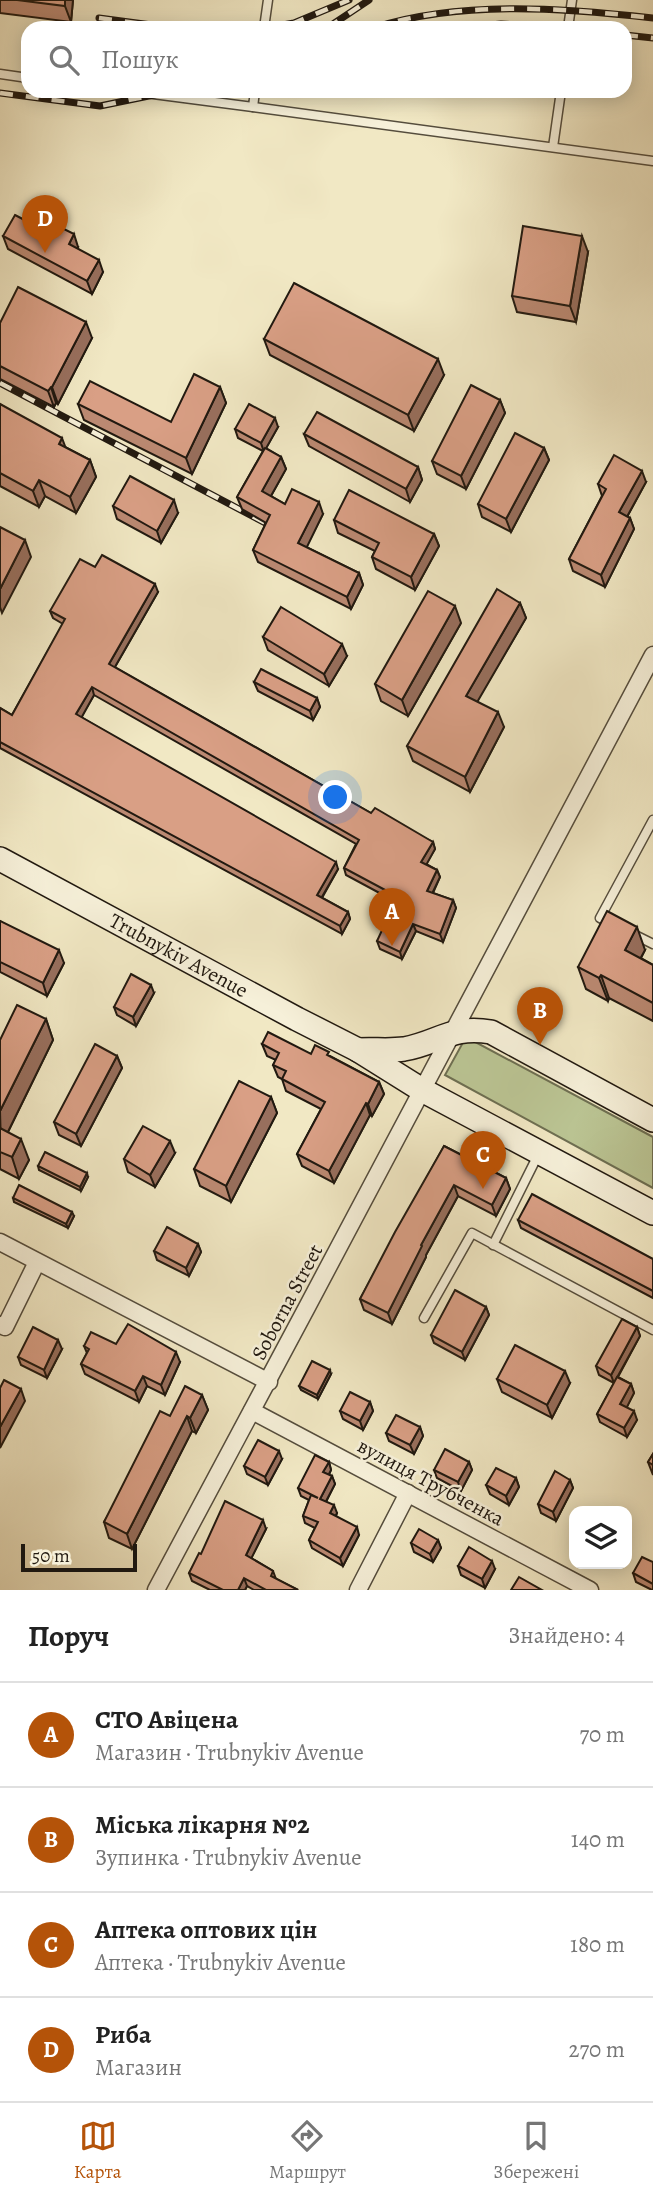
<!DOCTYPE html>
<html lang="uk">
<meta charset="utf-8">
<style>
:root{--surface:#fff;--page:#f6f6f6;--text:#222;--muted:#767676;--line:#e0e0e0;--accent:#b45309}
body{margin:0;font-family:Alegreya,serif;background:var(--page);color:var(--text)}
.controls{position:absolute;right:21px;bottom:21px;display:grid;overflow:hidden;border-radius:14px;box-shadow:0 4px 18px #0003}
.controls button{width:63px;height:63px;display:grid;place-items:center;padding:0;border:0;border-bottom:2px solid var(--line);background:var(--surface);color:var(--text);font:35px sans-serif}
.scale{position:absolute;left:21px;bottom:18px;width:116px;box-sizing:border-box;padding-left:7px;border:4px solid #211910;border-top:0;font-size:19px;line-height:24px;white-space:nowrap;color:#211910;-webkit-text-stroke:5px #f6f0d9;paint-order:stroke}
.you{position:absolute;left:336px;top:798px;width:24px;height:24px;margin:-18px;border:5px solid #fff;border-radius:50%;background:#1a73e8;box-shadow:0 0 0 10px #1a73e833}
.badge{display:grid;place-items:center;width:46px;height:46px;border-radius:50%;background:var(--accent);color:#fff;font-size:23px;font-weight:700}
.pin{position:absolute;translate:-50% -58px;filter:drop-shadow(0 2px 4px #0008)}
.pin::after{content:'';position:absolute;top:37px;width:24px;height:21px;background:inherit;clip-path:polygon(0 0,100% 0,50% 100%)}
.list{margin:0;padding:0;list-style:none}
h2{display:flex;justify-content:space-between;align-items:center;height:91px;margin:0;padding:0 28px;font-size:30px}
h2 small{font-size:23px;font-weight:400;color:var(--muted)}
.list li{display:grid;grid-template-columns:46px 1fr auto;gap:21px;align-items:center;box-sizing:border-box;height:105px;padding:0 28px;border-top:2px solid var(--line)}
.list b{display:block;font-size:26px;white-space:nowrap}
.list p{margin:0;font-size:23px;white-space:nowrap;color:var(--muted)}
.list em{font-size:23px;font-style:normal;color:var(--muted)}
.icon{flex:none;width:38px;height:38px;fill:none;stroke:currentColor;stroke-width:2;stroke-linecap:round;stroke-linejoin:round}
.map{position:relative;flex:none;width:653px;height:1590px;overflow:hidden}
.search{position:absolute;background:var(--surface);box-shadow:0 4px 18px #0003;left:21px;right:21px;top:21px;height:77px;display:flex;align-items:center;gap:18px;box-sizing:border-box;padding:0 24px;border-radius:21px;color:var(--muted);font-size:26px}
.sheet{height:511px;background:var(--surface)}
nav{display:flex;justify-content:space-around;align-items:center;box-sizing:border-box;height:98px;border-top:2px solid var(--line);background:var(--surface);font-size:19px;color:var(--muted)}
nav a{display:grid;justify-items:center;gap:4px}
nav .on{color:var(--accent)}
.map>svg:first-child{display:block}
.green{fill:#bbc594;stroke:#6e6f52;stroke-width:2}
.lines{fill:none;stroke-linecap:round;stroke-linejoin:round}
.lane-casing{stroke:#554d3d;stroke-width:11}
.street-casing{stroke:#554d3d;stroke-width:19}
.secondary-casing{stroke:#211910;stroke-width:26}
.lane{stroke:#f6f0d9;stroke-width:8}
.street{stroke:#f6f0d9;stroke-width:16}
.secondary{stroke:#f6f0d9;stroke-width:23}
.rail-casing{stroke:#211910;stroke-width:7}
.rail{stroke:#f6f0d9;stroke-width:4.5;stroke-dasharray:13;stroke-linecap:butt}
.wall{fill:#bb8972;stroke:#211910;stroke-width:2}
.shaded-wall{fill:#986f5d;stroke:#211910;stroke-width:2}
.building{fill:#d99f85;stroke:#211910;stroke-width:2}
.labels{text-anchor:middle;stroke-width:5;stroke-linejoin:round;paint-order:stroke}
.street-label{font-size:21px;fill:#211910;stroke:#f6f0d9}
</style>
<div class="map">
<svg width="653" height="1590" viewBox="0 0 653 1590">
<rect width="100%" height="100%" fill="#f1e8c4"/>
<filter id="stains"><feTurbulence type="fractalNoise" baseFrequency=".00286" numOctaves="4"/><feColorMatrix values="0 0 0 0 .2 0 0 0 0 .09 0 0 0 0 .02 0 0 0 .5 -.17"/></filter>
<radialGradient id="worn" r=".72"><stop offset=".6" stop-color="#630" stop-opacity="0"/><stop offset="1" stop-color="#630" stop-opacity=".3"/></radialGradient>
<!-- green -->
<polygon class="green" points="466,1037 653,1137 653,1188 445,1075"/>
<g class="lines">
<!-- lane casing -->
<g class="lane-casing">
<g id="lane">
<polyline points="264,28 268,0"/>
<polyline points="568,28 572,0"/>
<polyline points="0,74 28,78"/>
<polyline points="130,91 253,107 255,91"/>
<polyline points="253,107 653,161"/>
<polyline points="553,147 561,91"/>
<polyline points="610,923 600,918 653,820"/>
<polyline points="631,933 653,944"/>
<polyline points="493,1245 538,1155"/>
<polyline points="424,1318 472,1233 653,1330"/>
</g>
</g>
<!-- street casing -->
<g class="street-casing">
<g id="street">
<polyline points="0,1242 269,1382"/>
<polyline points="0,1325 5,1327 37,1262"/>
<polyline points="252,1411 590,1590"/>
<path d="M156 1590C323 1279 487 966 653 655"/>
<polyline points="358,1590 408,1493"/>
</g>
</g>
<!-- secondary casing -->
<g class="secondary-casing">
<g id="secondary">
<path id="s1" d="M0 859 297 1019 358 1050 422 1090 653 1213"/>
<path d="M358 1050C373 1049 389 1051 404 1049 439 1043 451 1025 491 1032L653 1120"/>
</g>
</g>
<!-- lane -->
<use href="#lane" class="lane"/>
<!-- street -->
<use href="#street" class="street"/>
<!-- secondary -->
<use href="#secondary" class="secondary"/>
<!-- rail casing -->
<g class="rail-casing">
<g id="rail">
<polyline points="99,18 174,28"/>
<polyline points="266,28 294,23 349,0"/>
<polyline points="327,28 369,0"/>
<path d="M373 28C459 0 563 8 653 18"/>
<polyline points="459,28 501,24 559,28"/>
<polyline points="625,35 653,38"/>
<polyline points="0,93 100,106 173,91"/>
<polyline points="0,383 273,527"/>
</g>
</g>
<!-- rail -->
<use href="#rail" class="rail"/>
</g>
<!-- wall -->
<g class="wall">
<polygon points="0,0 73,0 71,22 0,13"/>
<polygon points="53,235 78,247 77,248 103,272 92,294 8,249 3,236"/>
<polygon points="588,252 576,322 517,312 512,296"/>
<polygon points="0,323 92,338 58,404 56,403 54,407 0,379"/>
<polygon points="264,339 444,375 414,431 270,355"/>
<polygon points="220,387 226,403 192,474 84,420 78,404 171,422"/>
<polygon points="500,400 505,413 466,489 437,474 432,461"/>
<polygon points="0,404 65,447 90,460 96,477 76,513 45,496 39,507 0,486"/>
<polygon points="278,427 266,448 281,457 286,469 271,496 285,504 323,514 306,547 359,573 363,585 351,609 258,562 253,550 266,523 242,509 237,497 263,451 238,438 235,429"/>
<polygon points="304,434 418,467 422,480 410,502 309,446"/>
<polygon points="544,448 549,460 511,532 482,517 478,504"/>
<polygon points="646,482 627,517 630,518 634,529 605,587 573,571 569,559 602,496 598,484"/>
<polygon points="113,506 178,513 161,543 117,519"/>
<polygon points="334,520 434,534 439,546 415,590 376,569 372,557 375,551 338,533"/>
<polygon points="95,567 158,592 115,667 371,813 433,842 435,849 426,864 437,870 440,877 433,893 453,900 456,908 443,942 416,931 402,959 380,949 377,941 387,930 400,904 346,875 344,868 356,844 94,695 81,717 338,869 322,898 348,912 350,919 342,934 0,748 0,708 12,715 63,624 53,618 50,611"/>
<polygon points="520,603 526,618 477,701 504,727 470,792 413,761 407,746"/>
<polygon points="461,623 408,716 381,701 375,684"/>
<polygon points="263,637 347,656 329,686 268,650"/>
<polygon points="254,682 317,698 320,707 313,720 258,691"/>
<polygon points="0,921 64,963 47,996 0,972"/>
<polygon points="645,950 641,958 653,965 653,1021 609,998 608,1001 586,989 578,967"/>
<polygon points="154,993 136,1026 117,1015 114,1007"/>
<polygon points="46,1019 53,1040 8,1132 29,1160 19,1179 0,1169 0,1040"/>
<polygon points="262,1044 311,1054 330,1056 379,1082 384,1094 372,1116 370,1115 334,1183 302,1166 297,1154 321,1109 286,1091 282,1079 278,1077 273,1065 276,1060 267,1056"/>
<polygon points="117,1056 122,1068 81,1146 59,1135 54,1122"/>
<polygon points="271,1097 277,1113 231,1202 200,1186 194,1169"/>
<polygon points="444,1146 506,1178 510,1189 496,1216 458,1196 426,1255 426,1257 392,1324 364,1310 360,1299"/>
<polygon points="175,1153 155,1187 128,1172 124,1159"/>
<polygon points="38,1166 88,1177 81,1191 39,1170"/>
<polygon points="13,1198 74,1216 68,1228 14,1202"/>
<polygon points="518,1220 653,1259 653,1298 521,1228"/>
<polygon points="198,1244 201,1252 189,1276 157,1260 154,1251"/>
<polygon points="486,1307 489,1315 465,1360 434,1343 431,1335"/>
<polygon points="637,1327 640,1336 618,1377 631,1384 634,1393 626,1408 637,1420 627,1437 600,1422 597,1414 614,1383 599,1375 596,1366"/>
<polygon points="116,1344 180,1362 165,1395 147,1386 139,1402 85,1374 81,1364 87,1353 84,1346"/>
<polygon points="62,1349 47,1378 21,1365 18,1357"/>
<polygon points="331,1374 318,1399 301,1390 299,1386"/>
<polygon points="497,1379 570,1383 552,1418 502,1392"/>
<polygon points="202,1395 208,1410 196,1433 192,1431 132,1549 109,1538 104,1522 170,1416"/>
<polygon points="370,1402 373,1411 363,1430 343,1419 340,1411"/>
<polygon points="420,1427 423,1436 414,1454 389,1441 386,1433"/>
<polygon points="653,1454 653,1475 648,1462"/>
<polygon points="282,1459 268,1485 247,1474 244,1466"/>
<polygon points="329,1462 331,1470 329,1475 332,1476 335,1484 326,1502 337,1513 336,1516 359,1535 343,1566 312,1548 309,1540 315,1528 305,1523 303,1516 309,1500 301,1496 298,1488"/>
<polygon points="469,1462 472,1470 461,1491 437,1478 434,1470"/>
<polygon points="516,1478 519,1487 509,1505 490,1494 486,1485"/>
<polygon points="570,1480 573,1488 556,1521 541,1513 538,1504"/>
<polygon points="266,1529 251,1558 273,1571 276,1579 298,1590 254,1590 247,1586 245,1590 210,1590 192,1581 189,1573 201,1554"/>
<polygon points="438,1540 441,1548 433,1562 414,1552 411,1543"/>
<polygon points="653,1562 653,1590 652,1590 636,1582 633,1573"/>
<polygon points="458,1566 495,1569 485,1588 461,1575"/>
</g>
<!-- shaded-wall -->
<g class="shaded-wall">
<polygon points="65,0 73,0 71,22 65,6"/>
<polygon points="74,234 78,247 73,256 69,244"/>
<polygon points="582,236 588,252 576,322 570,306"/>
<polygon points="99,260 103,272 92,294 87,281"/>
<polygon points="86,322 92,338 58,404 52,387"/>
<polygon points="438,359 444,375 414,431 408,415"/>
<polygon points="51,387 56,403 54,407 48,391"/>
<polygon points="220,387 226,403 192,474 186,458"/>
<polygon points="500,400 505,413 466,489 461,476"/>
<polygon points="275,418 278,427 264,452 261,443"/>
<polygon points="62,438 68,454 59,444"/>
<polygon points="544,448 549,460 511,532 506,519"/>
<polygon points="281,457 286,469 267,503 262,491"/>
<polygon points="90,460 96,477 76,513 70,497"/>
<polygon points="418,467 422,480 410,502 406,489"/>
<polygon points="642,471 646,482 623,524 619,512"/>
<polygon points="39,480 45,496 39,507 33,491"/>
<polygon points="174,500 178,513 161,543 157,531"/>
<polygon points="319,502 323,514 303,555 298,543"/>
<polygon points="630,518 634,529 605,587 601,575"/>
<polygon points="434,534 439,546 415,590 411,577"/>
<polygon points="25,540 31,557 2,613 0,607 0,589"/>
<polygon points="359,573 363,585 351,609 347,597"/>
<polygon points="155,584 158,592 112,672 109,664"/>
<polygon points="520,603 526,618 472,711 466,696"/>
<polygon points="455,606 461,623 408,716 402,700"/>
<polygon points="342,644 347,656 329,686 324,674"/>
<polygon points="92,687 94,695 79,722 76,714"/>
<polygon points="317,698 320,707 313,720 310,711"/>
<polygon points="498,712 504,727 470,792 465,777"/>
<polygon points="433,842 435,849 424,869 421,862"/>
<polygon points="336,862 338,869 319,902 317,895"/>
<polygon points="437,870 440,877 430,898 427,891"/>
<polygon points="453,900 456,908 443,942 440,934"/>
<polygon points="348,912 350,919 342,934 340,926"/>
<polygon points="413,924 416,931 402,959 400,952"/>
<polygon points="637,927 645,950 633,972 625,950"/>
<polygon points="59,950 64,963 47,996 43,983"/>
<polygon points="601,975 609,998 608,1001 599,978"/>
<polygon points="151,985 154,993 136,1026 133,1017"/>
<polygon points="46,1019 53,1040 1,1146 0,1111"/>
<polygon points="117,1056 122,1068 81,1146 76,1134"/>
<polygon points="379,1082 384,1094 372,1116 368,1104"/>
<polygon points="271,1097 277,1113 231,1202 226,1186"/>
<polygon points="366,1103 370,1115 334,1183 329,1171"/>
<polygon points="21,1139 29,1160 19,1179 12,1157"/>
<polygon points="170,1141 175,1153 155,1187 150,1175"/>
<polygon points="87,1173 88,1177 81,1191 80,1187"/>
<polygon points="506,1178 510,1189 496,1216 492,1205"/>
<polygon points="454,1185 458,1196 426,1255 426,1257 392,1324 388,1313 421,1245"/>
<polygon points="72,1212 74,1216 68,1228 66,1224"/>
<polygon points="198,1244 201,1252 189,1276 186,1268"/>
<polygon points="486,1307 489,1315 465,1360 462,1352"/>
<polygon points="637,1327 640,1336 614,1383 611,1375"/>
<polygon points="58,1340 62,1349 47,1378 44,1370"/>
<polygon points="176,1352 180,1362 165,1395 161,1385"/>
<polygon points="330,1370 331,1374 318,1399 317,1395"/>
<polygon points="565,1371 570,1383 552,1418 547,1405"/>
<polygon points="143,1376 147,1386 139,1402 135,1391"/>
<polygon points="631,1384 634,1393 624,1413 620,1404"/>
<polygon points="21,1389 25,1401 0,1448 0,1427"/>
<polygon points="202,1395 208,1410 196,1433 190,1418"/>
<polygon points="370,1402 373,1411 363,1430 360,1421"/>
<polygon points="634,1411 637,1420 627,1437 624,1428"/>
<polygon points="187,1416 192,1431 132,1549 127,1534"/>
<polygon points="420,1427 423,1436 414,1454 410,1445"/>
<polygon points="279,1451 282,1459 268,1485 265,1477"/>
<polygon points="329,1462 331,1470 326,1480 323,1472"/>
<polygon points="469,1462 472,1470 461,1491 458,1482"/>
<polygon points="332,1476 335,1484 323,1507 320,1499"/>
<polygon points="516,1478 519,1487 509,1505 506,1496"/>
<polygon points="570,1480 573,1488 556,1521 553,1512"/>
<polygon points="334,1505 337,1513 333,1521 330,1513"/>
<polygon points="263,1520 266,1529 249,1563 246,1555"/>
<polygon points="357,1527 359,1535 343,1566 340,1558"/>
<polygon points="438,1540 441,1548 433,1562 430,1554"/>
<polygon points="492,1561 495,1569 485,1588 482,1579"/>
<polygon points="244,1578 247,1586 245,1590 238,1590"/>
</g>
<!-- building -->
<g class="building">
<polygon points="17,0 65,0 65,6"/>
<polygon points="15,215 53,235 58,226 74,234 69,244 99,260 87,281 3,236"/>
<polygon points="523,226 582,236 570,306 512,296"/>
<polygon points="294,283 438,359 408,415 264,339"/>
<polygon points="18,287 86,322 52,387 51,387 48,391 0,366 0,323"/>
<polygon points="194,374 220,387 186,458 78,404 90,381 171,422"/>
<polygon points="471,385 500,400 461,476 432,461"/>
<polygon points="0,404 62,438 59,444 90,460 70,497 39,480 33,491 0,473"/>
<polygon points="249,404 275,418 261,443 235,429"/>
<polygon points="317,412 418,467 406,489 304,434"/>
<polygon points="515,433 544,448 506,519 478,504"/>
<polygon points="265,448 281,457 262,491 285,504 292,489 319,502 298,543 359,573 347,597 253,550 270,515 237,497"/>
<polygon points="614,455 642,471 619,512 630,518 601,575 569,559 606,489 598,484"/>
<polygon points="130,476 174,500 157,531 113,506"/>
<polygon points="349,490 434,534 411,577 372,557 379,543 334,520"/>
<polygon points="0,527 25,540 0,589"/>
<polygon points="102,555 155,584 109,664 371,813 375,808 433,842 421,862 437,870 427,891 453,900 440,934 413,924 400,952 377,941 383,928 387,930 402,899 344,868 359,840 92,687 76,714 336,862 317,895 348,912 340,926 0,742 0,708 12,715 65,619 50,611 80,559 95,567"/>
<polygon points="497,589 520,603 466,696 498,712 465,777 407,746"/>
<polygon points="428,591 455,606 402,700 375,684"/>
<polygon points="281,607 342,644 324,674 263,637"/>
<polygon points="261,669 317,698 310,711 254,682"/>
<polygon points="607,911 637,927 625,950 653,965 653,1003 601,975 599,978 578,967"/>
<polygon points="0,921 59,950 43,983 0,962"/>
<polygon points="131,974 151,985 133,1017 114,1007"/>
<polygon points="17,1005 46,1019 0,1111 0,1040"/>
<polygon points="268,1032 311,1054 315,1045 329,1052 327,1055 379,1082 368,1104 366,1103 329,1171 297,1154 325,1102 282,1079 286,1071 273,1065 279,1053 262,1044"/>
<polygon points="95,1044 117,1056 76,1134 54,1122"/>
<polygon points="239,1081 271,1097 226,1186 194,1169"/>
<polygon points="143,1126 170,1141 150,1175 124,1159"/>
<polygon points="0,1128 21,1139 12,1157 0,1152"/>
<polygon points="444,1146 506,1178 492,1205 454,1185 421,1245 422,1246 388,1313 360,1299 395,1232"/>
<polygon points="45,1152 87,1173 80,1187 38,1166"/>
<polygon points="19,1185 72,1212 66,1224 13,1198"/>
<polygon points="532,1194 653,1259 653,1291 518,1220"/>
<polygon points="167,1227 198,1244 186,1268 154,1251"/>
<polygon points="455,1290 486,1307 462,1352 431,1335"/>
<polygon points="622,1319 637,1327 611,1375 596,1366"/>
<polygon points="128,1324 176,1352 161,1385 143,1376 135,1391 81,1364 89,1349 84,1346 91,1332 116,1344"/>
<polygon points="33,1327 58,1340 44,1370 18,1357"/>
<polygon points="515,1345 565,1371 547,1405 497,1379"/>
<polygon points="312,1361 330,1370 317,1395 299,1386"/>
<polygon points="617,1377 631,1384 620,1404 634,1411 624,1428 597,1414"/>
<polygon points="4,1380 21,1389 0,1427 0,1388"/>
<polygon points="185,1386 202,1395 190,1418 187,1416 127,1534 104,1522 160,1411 170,1416"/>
<polygon points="350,1392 370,1402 360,1421 340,1411"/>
<polygon points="396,1415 420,1427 410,1445 386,1433"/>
<polygon points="258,1440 279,1451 265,1477 244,1466"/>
<polygon points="445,1449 469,1462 458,1482 434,1470"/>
<polygon points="653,1454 653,1465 648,1462"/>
<polygon points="315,1455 329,1462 323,1472 332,1476 320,1499 334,1505 330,1513 357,1527 340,1558 309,1540 318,1522 303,1516 311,1495 318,1498 298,1488"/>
<polygon points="496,1468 516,1478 506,1496 486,1485"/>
<polygon points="555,1471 570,1480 553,1512 538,1504"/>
<polygon points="225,1501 263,1520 246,1555 273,1571 271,1576 298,1590 266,1590 244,1578 238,1590 223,1590 189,1573 199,1553 201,1554"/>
<polygon points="419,1529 438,1540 430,1554 411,1543"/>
<polygon points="469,1547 492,1561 482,1579 458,1566"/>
<polygon points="642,1557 653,1562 653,1584 633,1573"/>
<polygon points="519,1577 542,1590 511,1590"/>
</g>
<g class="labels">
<!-- street labels -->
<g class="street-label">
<text dy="7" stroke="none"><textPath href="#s1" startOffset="203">Trubnykiv Avenue</textPath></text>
<text transform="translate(287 1302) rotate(-62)" y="7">Soborna Street</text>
<text transform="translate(431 1482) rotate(28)" y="7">вулиця Трубченка</text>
</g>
</g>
<rect width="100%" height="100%" filter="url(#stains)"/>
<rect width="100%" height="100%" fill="url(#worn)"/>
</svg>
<div class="controls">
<button><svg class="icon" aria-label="layers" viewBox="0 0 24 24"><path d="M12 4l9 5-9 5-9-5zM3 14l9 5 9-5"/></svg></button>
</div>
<div class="scale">50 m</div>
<div class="you"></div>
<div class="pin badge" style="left:392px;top:946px">A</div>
<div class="pin badge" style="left:540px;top:1045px">B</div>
<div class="pin badge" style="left:483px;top:1189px">C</div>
<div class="pin badge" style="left:45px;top:253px">D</div>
<div class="search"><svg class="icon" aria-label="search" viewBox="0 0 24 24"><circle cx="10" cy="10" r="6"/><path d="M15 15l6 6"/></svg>Пошук</div>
</div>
<section class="sheet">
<h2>Поруч<small>Знайдено: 4</small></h2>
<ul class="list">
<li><span class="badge">A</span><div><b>СТО Авіцена</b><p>Магазин · Trubnykiv Avenue</p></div><em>70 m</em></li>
<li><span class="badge">B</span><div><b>Міська лікарня №2</b><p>Зупинка · Trubnykiv Avenue</p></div><em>140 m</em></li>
<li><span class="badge">C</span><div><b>Аптека оптових цін</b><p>Аптека · Trubnykiv Avenue</p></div><em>180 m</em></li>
<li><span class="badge">D</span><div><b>Риба</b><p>Магазин</p></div><em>270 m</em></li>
</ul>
</section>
<nav>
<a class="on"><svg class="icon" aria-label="map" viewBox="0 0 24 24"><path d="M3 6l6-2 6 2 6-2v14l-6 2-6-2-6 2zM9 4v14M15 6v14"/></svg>Карта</a>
<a><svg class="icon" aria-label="directions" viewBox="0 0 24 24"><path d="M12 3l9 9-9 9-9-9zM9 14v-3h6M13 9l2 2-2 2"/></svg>Маршрут</a>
<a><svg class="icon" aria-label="saved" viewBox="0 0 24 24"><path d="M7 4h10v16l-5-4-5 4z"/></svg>Збережені</a>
</nav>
